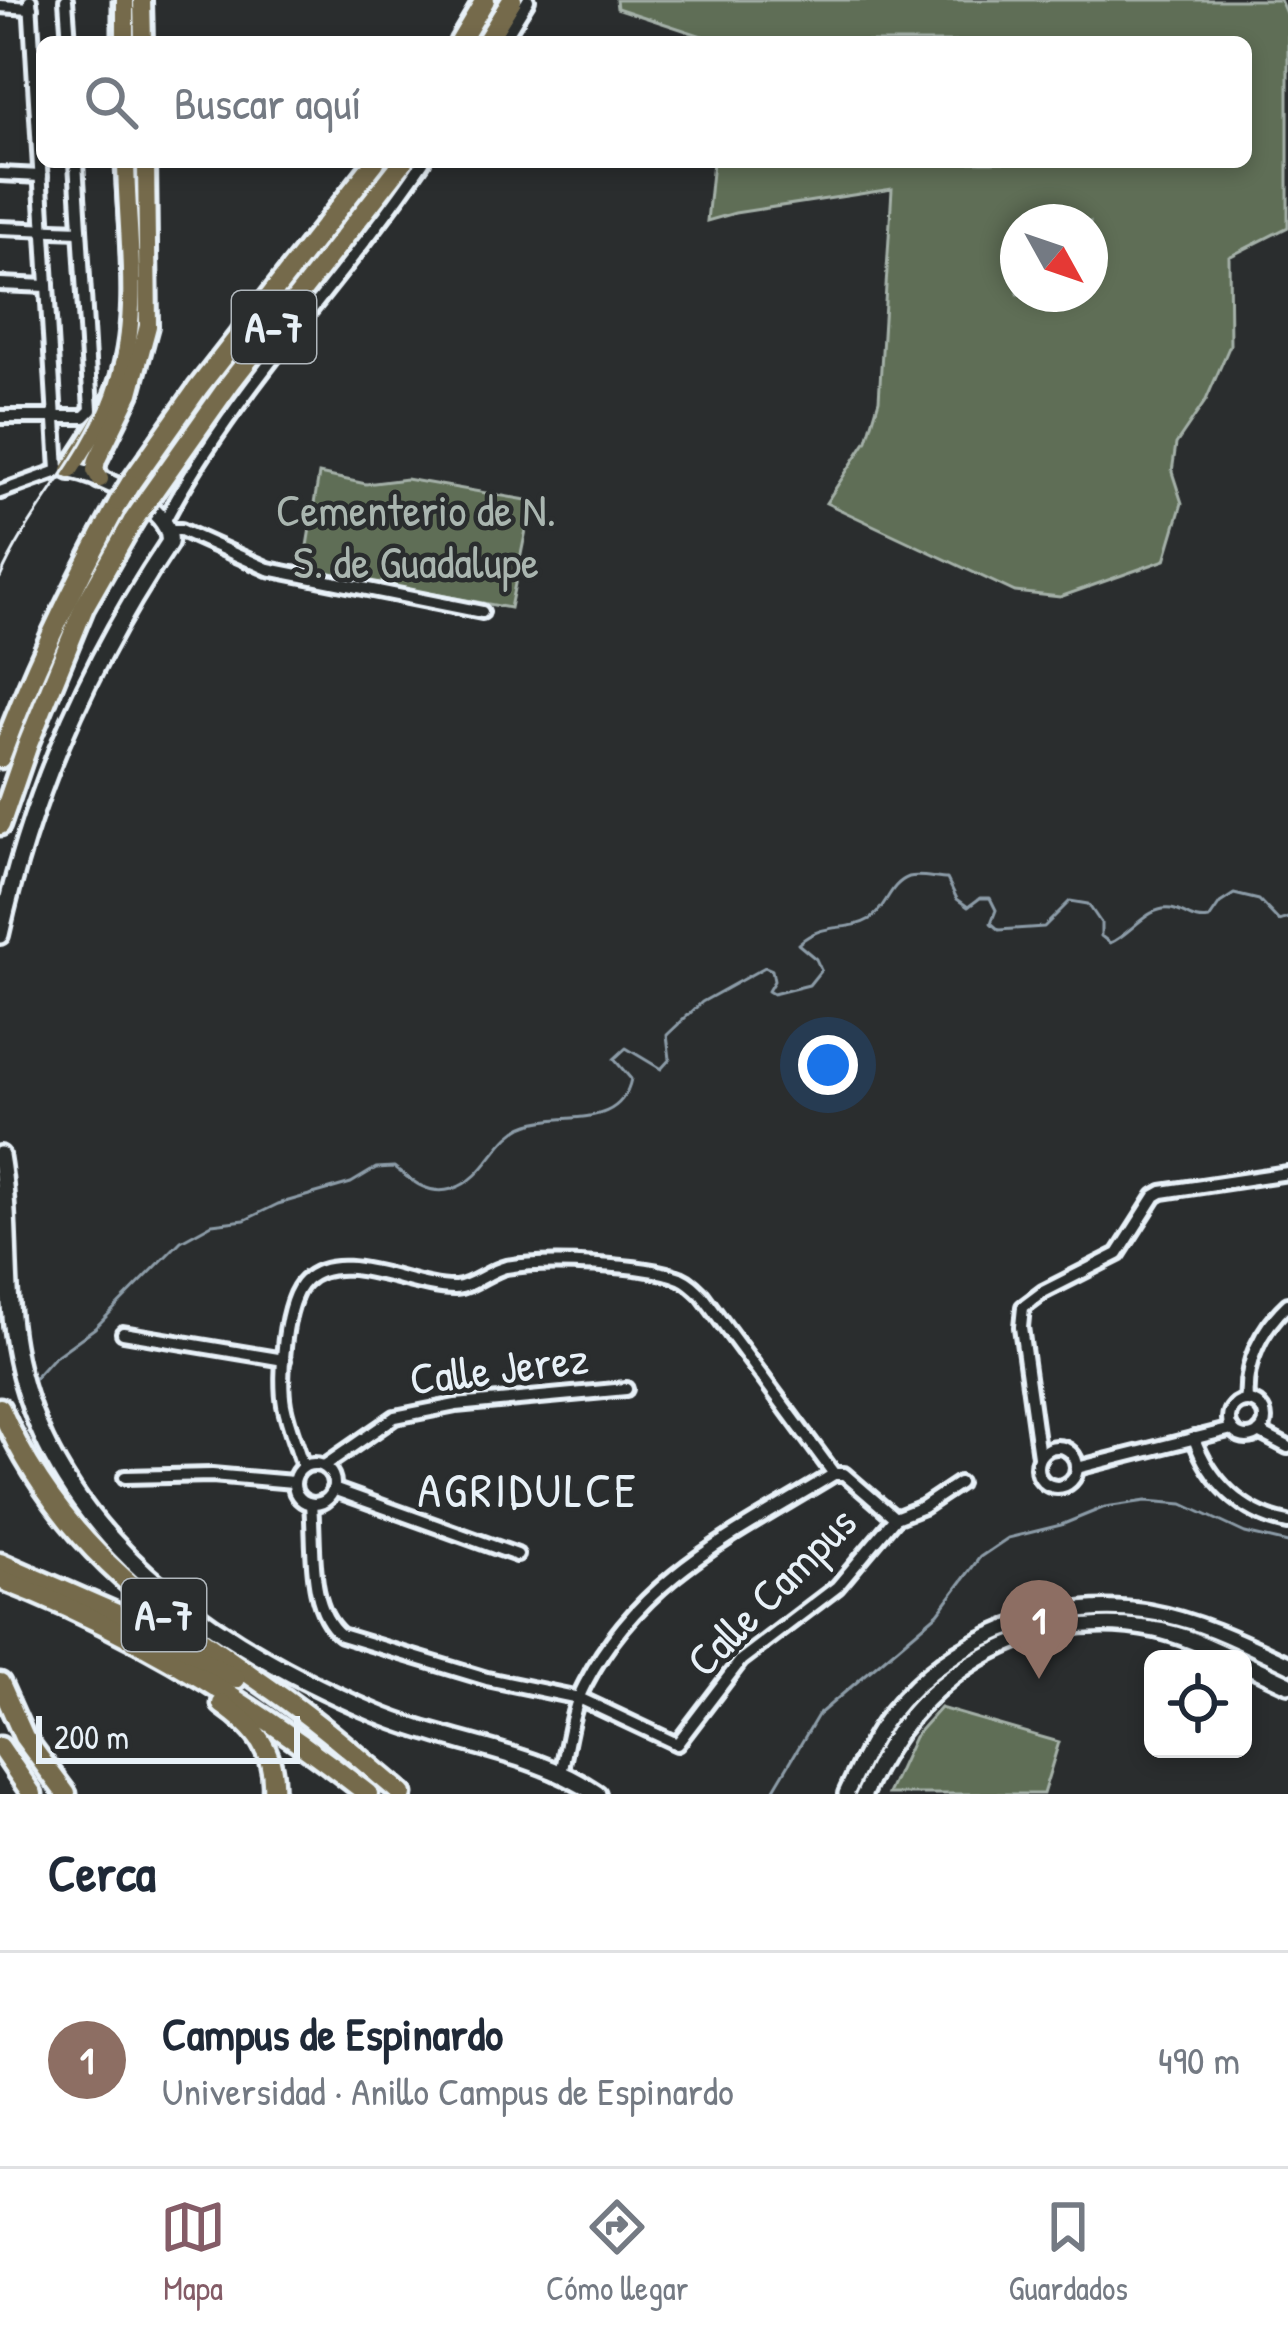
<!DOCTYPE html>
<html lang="es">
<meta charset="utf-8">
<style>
:root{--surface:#fff;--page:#f2f2f3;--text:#1f2937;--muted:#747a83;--line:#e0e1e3;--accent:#845c67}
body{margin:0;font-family:"Patrick Hand",sans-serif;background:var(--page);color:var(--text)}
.controls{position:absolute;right:36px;bottom:36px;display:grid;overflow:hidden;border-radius:18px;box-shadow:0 6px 18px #0003}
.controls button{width:108px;height:108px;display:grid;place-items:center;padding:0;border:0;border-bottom:3px solid var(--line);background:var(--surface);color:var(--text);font:60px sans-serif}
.compass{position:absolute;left:1000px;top:204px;width:108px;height:108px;border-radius:50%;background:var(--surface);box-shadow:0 6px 18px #0003;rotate:130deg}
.scale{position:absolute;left:36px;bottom:30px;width:264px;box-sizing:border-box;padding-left:12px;border:6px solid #e8f1f8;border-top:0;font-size:33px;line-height:42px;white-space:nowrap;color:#e8f1f8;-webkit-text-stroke:9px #2a2d2e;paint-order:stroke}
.you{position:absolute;left:828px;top:1065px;width:42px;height:42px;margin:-30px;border:9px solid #fff;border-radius:50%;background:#1a73e8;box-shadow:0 0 0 18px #1a73e833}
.badge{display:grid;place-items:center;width:78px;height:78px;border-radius:50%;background:var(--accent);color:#fff;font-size:39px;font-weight:700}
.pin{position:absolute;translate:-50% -99px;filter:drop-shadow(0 3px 6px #0008)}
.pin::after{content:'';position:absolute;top:63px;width:42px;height:36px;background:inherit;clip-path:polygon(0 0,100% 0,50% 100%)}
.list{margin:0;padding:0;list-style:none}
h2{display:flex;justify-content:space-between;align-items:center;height:156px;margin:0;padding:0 48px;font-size:51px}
h2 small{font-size:39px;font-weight:400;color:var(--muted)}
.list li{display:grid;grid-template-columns:78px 1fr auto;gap:36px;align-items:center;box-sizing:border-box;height:216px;padding:0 48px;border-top:3px solid var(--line)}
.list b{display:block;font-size:45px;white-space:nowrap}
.list p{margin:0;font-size:39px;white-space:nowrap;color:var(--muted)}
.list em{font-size:39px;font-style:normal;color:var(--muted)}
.icon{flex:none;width:66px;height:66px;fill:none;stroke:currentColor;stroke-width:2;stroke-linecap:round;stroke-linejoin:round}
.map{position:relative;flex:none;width:1288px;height:1794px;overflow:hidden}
.search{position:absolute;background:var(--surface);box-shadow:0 6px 18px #0003;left:36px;right:36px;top:36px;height:132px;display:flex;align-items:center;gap:30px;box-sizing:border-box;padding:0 42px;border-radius:18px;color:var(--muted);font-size:45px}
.sheet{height:372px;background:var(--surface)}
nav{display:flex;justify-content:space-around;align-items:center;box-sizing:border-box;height:168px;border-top:3px solid var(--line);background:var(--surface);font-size:33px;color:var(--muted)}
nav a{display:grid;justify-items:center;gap:6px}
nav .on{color:var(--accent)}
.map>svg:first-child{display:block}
.green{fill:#5f6e57;stroke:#a4b0a8;stroke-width:3;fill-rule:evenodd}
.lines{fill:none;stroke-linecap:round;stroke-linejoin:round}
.stream{stroke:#8c9ca8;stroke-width:3}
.street-casing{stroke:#e8f1f8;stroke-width:20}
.secondary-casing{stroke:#e8f1f8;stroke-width:24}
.primary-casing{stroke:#e8f1f8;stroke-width:26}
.highway-casing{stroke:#e8f1f8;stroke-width:27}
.street{stroke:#2a2d2e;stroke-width:10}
.secondary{stroke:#2a2d2e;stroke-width:15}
.primary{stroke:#746b4b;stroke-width:16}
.highway{stroke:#746b4b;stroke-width:18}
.tram{stroke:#e8f1f8;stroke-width:3}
.highway-bridge-casing{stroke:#e8f1f8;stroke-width:27;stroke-linecap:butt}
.highway-bridge{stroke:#746b4b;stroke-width:18}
.labels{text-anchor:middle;stroke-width:9;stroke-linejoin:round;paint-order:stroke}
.shield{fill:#2a2d2e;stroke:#afb6bb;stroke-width:3}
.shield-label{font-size:42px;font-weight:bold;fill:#e8f1f8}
.park-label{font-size:45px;fill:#aab6b0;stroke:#2a2d2e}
.street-label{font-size:45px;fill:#e8f1f8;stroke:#2a2d2e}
.neighbourhood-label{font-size:48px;letter-spacing:3px;fill:#e8f1f8;stroke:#2a2d2e}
</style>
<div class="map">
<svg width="1288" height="1794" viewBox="0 0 1288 1794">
<rect width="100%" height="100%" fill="#2a2d2e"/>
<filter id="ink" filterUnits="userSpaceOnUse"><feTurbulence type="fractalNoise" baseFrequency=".00833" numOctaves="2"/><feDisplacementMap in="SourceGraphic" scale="24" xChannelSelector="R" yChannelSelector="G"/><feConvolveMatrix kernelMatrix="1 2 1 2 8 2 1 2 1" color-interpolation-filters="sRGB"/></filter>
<g filter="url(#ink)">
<!-- green -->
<g class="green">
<path d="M616 0H1280L1288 18V227L1229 257 1230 345 1206 400 1176 444 1172 472 1182 503 1165 560 1060 597 1015 592 826 503 867 440 879 400 892 189 735 213 707 221 713 162H1246V42H720L617 8ZM1018 222H1090V294H1018Z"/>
<polygon points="319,474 366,484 406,479 532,501 510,608 303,570"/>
<polygon points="940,1708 1059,1742 1043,1794 888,1794 914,1737"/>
</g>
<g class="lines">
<!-- stream -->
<g class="stream">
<path d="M34 1379 52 1359 95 1328 181 1241 212 1224 245 1220 278 1204 351 1183 376 1168 394 1167C412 1181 428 1196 452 1189 489 1178 495 1135 529 1124 566 1112 620 1130 631 1079L614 1059 626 1048 661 1069 670 1059 667 1035 702 1002 765 967 772 970 774 981 768 991 773 994 809 985 821 970 816 959 798 944C825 920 846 933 870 919 886 909 889 884 909 877 919 874 937 879 947 879L957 899 968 907 980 898H990L996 910 991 923 999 930 1044 927 1070 901 1088 904 1101 923V936L1110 943C1130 935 1148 905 1171 909 1187 912 1192 922 1209 919L1220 903 1234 894 1259 900 1279 921 1288 918"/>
<polyline points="771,1794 818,1715 938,1613 980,1557 1008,1538 1061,1525 1105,1507 1146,1501 1183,1504 1245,1533 1288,1543"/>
</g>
<!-- street casing -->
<g class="street-casing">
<g id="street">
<polyline points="30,0 58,470"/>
<polyline points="66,0 69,42"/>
<polyline points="0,6 31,8"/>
<polyline points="502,42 528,0"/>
<polyline points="0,174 41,176"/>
<polyline points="0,228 80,231"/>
<polyline points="0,284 47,286"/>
<polyline points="0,417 84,417 91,410 76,162"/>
<polyline points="0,492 61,470"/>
<path d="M165 520C235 389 340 284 423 162"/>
<polyline points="171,530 181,530 268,569 482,612"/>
<polyline points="123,1333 284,1360"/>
<circle cx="1247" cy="1419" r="18"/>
<path d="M1247 1401C1244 1363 1261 1329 1288 1304"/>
<polyline points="1259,1432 1288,1447"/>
<path d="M1194 1438C1209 1481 1242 1514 1288 1523"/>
<circle cx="1057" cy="1467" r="20"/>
<polyline points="1039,1456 1021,1327 1023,1307 1043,1292 1118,1254 1155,1196 1162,1192 1288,1173"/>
<circle cx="314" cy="1484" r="20"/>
<polyline points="324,1466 395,1417 456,1405 626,1389"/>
<path d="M303 1467C297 1446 288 1426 284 1405 279 1378 284 1300 305 1281 340 1247 411 1289 455 1288 472 1287 489 1271 506 1267 546 1260 644 1264 680 1278 689 1282 695 1288 702 1295L834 1474"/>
<polyline points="1077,1468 1232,1429"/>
<polyline points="125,1477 212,1475 293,1482"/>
<polyline points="333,1489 517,1555"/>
<path d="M311 1504C315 1545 307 1608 341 1635L487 1679 579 1698 677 1744 741 1660 837 1587 895 1518 923 1507 959 1483"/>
<path d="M561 1773C568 1744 571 1710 585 1684 641 1576 736 1534 834 1474H844L895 1518"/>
</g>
</g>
<!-- secondary casing -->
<g class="secondary-casing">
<g id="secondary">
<path d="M0 935C31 794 89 662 169 543 175 510 99 474 70 470"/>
<path d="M0 1155C11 1218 4 1283 15 1346 47 1533 212 1644 375 1713 446 1744 533 1750 597 1794"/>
<polyline points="1243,1663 1288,1684"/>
<path d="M847 1794C860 1766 873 1738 892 1713 951 1638 1054 1597 1149 1613 1198 1622 1243 1644 1288 1665"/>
<path d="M863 1794C914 1677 1025 1602 1155 1629 1183 1635 1208 1647 1234 1659"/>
</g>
</g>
<!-- primary casing -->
<g class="primary-casing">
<g id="primary">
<polyline points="125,0 125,42"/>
<polyline points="142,0 143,42"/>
<path d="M70 470C87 443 106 417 117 387 142 316 127 236 126 162"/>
<polyline points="100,479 95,470 97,460 130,393 148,326 146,162"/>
</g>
</g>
<!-- highway casing -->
<g class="highway-casing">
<g id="highway">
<polyline points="460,42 485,0"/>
<polyline points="486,42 512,0"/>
<polyline points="130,484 198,388 375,162"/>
<polyline points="150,496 230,383 403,162"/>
<path d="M0 758C33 668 73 586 119 502"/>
<polyline points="0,825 28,744 84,607 133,521"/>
<path d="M0 1408C60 1546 155 1608 272 1690 318 1722 359 1758 402 1794"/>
<polyline points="0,1563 117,1614 236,1679"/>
<path d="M0 1579C134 1630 256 1706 368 1794"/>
<polyline points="0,1683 24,1737 66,1794"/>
<path d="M222 1704C255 1727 276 1751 273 1794"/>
<polyline points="0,1747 32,1794"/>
</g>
</g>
<!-- street -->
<use href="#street" class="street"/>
<!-- secondary -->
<use href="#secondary" class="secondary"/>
<!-- primary -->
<use href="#primary" class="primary"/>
<!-- highway -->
<use href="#highway" class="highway"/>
<!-- tram -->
<g class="tram">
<polyline points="111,0 111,42"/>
<path d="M0 578C28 513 82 459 106 393 132 321 116 237 114 162"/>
<path d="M855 1794C867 1769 878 1744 895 1721 961 1636 1073 1599 1177 1626 1215 1636 1252 1656 1288 1673"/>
</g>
<!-- highway-bridge casing -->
<g class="highway-bridge-casing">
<g id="highway-bridge">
<polyline points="119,502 130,484"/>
<polyline points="133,521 150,496"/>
</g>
</g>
<!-- highway-bridge -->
<use href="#highway-bridge" class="highway-bridge"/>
</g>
</g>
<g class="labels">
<!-- shield labels -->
<g class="shield">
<rect x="232" y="291" width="84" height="72" rx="9"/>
<rect x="122" y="1579" width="84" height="72" rx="9"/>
</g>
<g class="shield-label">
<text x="274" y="342">A-7</text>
<text x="164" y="1630">A-7</text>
</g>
<!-- park labels -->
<g class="park-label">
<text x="416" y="526">Cementerio de N.<tspan x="416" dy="52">S. de Guadalupe</tspan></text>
</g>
<!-- street labels -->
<g class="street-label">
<text transform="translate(499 1368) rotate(-7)" y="16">Calle Jerez</text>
<text transform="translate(771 1591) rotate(-45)" y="16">Calle Campus</text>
</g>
<!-- neighbourhood labels -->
<g class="neighbourhood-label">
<text x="528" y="1507">AGRIDULCE</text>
</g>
</g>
</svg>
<div class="controls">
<button><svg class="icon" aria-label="locate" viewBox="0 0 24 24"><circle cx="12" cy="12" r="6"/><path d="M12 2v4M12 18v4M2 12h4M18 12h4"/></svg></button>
</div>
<svg class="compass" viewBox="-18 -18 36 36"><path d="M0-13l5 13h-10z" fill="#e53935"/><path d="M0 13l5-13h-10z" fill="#747a83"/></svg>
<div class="scale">200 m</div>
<div class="you"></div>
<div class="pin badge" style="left:1039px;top:1679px;background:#8d6e63">1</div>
<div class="search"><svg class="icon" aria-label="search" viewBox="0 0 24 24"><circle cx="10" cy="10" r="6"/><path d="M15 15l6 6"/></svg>Buscar aquí</div>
</div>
<section class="sheet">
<h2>Cerca<small></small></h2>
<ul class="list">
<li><span class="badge" style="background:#8d6e63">1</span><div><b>Campus de Espinardo</b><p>Universidad · Anillo Campus de Espinardo</p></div><em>490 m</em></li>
</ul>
</section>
<nav>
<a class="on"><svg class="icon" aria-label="map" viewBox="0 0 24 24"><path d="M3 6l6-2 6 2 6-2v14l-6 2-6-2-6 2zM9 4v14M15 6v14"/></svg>Mapa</a>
<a><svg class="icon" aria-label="directions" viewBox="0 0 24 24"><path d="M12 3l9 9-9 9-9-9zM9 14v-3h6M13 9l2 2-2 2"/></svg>Cómo llegar</a>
<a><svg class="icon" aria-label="saved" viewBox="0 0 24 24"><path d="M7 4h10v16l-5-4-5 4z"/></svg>Guardados</a>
</nav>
